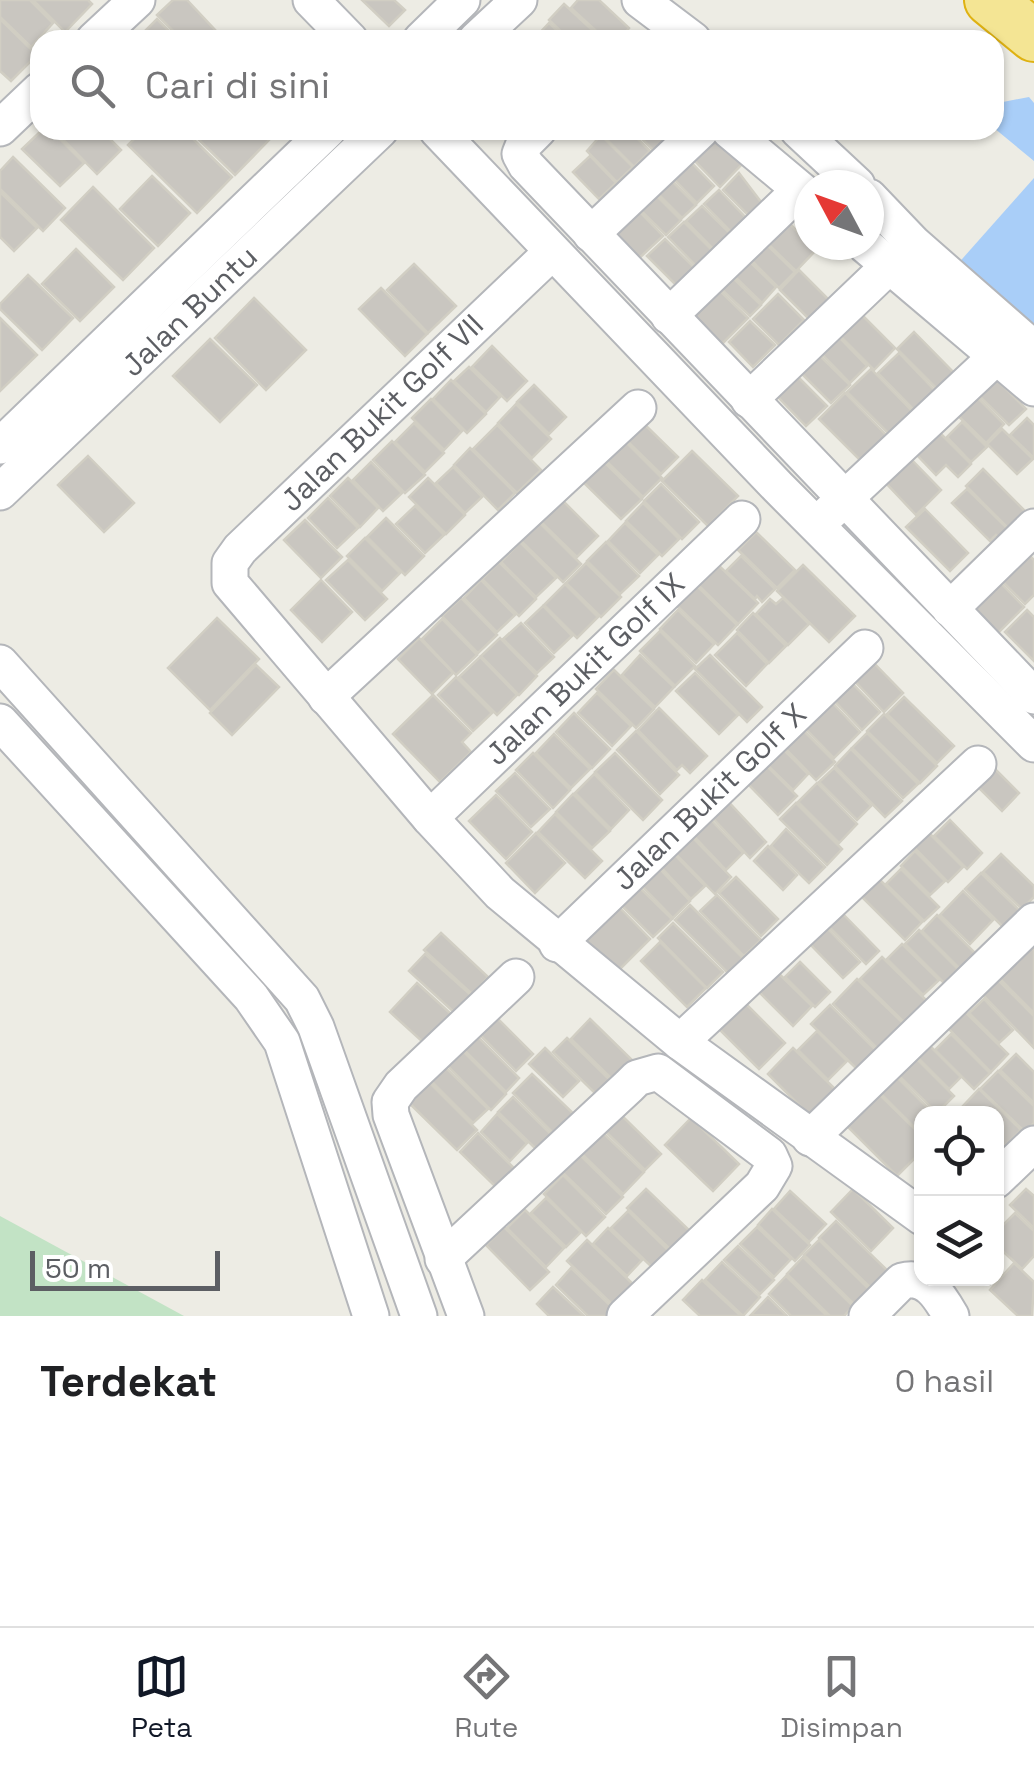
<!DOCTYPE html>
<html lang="id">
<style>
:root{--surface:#fff;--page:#f6f6f6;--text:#202124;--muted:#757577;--line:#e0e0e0;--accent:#111827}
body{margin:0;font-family:"Space Grotesk",sans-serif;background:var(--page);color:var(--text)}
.controls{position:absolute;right:30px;bottom:30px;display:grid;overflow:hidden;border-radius:20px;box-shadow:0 2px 8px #0004}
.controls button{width:90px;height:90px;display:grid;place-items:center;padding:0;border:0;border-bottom:2px solid var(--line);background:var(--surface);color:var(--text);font:50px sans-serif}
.compass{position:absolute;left:794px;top:170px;width:90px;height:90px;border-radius:50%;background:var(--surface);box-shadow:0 2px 8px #0004;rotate:311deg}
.scale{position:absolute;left:30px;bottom:25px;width:190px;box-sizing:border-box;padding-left:10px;border:5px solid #5c5e63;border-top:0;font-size:28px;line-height:35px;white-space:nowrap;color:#5c5e63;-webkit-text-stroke:8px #fff;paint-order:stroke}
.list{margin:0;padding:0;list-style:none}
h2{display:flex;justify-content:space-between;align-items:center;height:130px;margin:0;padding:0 40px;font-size:42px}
h2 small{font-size:32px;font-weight:400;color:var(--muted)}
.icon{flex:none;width:55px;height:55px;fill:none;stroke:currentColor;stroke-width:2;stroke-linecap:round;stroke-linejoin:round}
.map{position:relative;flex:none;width:1034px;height:1316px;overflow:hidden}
.search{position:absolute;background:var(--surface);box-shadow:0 2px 8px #0004;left:30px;right:30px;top:30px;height:110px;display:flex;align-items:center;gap:25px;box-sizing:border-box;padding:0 35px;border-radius:30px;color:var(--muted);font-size:38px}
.sheet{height:310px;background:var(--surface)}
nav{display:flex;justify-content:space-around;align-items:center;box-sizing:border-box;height:140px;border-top:2px solid var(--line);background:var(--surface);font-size:28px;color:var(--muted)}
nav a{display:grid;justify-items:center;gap:5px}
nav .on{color:var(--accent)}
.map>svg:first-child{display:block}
.green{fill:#c2e3c5}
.water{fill:#a9cef8}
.building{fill:#c9c6c0;stroke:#d1cec3;stroke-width:2.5}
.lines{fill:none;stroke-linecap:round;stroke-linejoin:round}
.minor-casing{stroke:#b4b6ba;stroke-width:39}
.highway-casing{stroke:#dfb212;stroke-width:54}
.minor{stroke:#fff;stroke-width:35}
.highway{stroke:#f4e594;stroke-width:50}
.labels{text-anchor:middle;stroke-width:9;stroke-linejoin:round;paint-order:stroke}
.street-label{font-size:30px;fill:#5c5e63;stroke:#fff}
</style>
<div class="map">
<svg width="1034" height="1316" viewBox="0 0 1034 1316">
<rect width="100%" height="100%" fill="#edece4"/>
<!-- green -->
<polygon class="green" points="0,1216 184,1316 0,1316"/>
<!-- water -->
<g class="water">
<path d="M994 96 1003 102 1029 97 1034 103C1034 121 1034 140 1034 161L994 128Z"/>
<polygon points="1034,178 1034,332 955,267"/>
</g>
<!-- building -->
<g class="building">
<polygon points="0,0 30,0 53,23 31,47 0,17"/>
<polygon points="33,0 88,0 92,4 65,32"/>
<polygon points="173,0 187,0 216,31 206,40 182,40 157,15"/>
<polygon points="362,0 394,0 405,10 389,26"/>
<polygon points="578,0 599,0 629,28 619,40 606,40 571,8"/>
<polygon points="564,4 603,40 570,40 549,20"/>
<polygon points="0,19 37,55 11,81 0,71"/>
<polygon points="157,19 178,40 136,40"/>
<polygon points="549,23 567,40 534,39"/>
<polygon points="42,130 51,130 84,163 60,186 22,149"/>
<polygon points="54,130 101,130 121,150 97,174"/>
<polygon points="143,130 150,130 159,139 168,130 184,130 232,177 197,213 128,145"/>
<polygon points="199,130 260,130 269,140 235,175 194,135"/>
<polygon points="613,130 629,130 650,151 634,167 605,138"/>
<polygon points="633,130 663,130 674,141 659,156"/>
<polygon points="716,133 745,161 720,187 692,158"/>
<polygon points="601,135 633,167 617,182 587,151"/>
<polygon points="590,156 616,183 599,199 573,172"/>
<polygon points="685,156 714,186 697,203 668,173"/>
<polygon points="13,157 65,208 43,231 0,189 0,171"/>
<polygon points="739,173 761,202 748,215 723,190"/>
<polygon points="666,175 696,205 682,218 652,188"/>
<polygon points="152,176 190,213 158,246 120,209"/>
<polygon points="93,187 154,248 123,280 61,220"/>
<polygon points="651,190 681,220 666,235 635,205"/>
<polygon points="719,190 753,225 739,240 704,204"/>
<polygon points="0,192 37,228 14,251 0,237"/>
<polygon points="634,206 663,236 635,262 607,233"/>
<polygon points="702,206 739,242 722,258 686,221"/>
<polygon points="684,222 716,254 700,270 668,237"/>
<polygon points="788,222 816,250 796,271 767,243"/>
<polygon points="665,239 701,274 683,292 647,256"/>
<polygon points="764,242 795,272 779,288 749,258"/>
<polygon points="76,249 114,287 80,321 42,284"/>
<polygon points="747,259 776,287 762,303 732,274"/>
<polygon points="414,264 456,306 428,333 387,290"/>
<polygon points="799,270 836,307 817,327 780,290"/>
<polygon points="28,275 73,318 42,350 0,309 0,304"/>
<polygon points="731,276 761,305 750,316 720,288"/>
<polygon points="381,288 427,334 405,356 359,309"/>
<polygon points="718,289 748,318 721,345 692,316"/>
<polygon points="778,294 804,320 779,345 753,319"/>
<polygon points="254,298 306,350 266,390 215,338"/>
<polygon points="857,310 895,348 874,370 835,331"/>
<polygon points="0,318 37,355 0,391"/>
<polygon points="750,321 775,345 753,367 729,342"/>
<polygon points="833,331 867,366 850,383 816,348"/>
<polygon points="914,332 961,380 944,396 897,349"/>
<polygon points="210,339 257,385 220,422 173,376"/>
<polygon points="492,346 527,381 507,401 472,367"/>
<polygon points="814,350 850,385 831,403 796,368"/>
<polygon points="899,353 943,399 922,418 878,373"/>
<polygon points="469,367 500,397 486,412 454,381"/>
<polygon points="871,369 913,412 890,435 847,392"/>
<polygon points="993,376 1026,409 1009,425 976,393"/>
<polygon points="798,377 827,406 806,426 778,397"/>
<polygon points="451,380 486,414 467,433 433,399"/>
<polygon points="534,385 566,417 549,434 517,402"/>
<polygon points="969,389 1004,424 986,443 950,408"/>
<polygon points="845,393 888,437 862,462 819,419"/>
<polygon points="431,399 462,431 444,450 412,418"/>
<polygon points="516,404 551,439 532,458 498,423"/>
<polygon points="1027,418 1034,425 1034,458 1010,435"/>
<polygon points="642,422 678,457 661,474 625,439"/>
<polygon points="962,422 987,447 971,462 947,437"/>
<polygon points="414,423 444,453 425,472 395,442"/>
<polygon points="497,425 541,470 517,493 473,449"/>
<polygon points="932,425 971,464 958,477 946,465 936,475 917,455 928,445 920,437"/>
<polygon points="1002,429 1033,459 1017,474 987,444"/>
<polygon points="621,437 662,478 643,497 602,457"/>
<polygon points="392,441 425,475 405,493 373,460"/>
<polygon points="470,448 515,493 498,510 454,465"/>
<polygon points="692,451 738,496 708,526 662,481"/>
<polygon points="88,456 134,503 104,532 58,485"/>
<polygon points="909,457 941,490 916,515 884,481"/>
<polygon points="600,458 642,499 621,519 580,479"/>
<polygon points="371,462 402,493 383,511 353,480"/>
<polygon points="453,467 482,497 465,513 436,483"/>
<polygon points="983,469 1025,511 1008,528 966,486"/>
<polygon points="348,478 378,508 360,527 330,496"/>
<polygon points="428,478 465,515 446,534 409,497"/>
<polygon points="661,484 699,522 682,539 644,501"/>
<polygon points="967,489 1009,530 1000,539 996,535 990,541 952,503"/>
<polygon points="328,498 358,528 337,548 308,518"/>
<polygon points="560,498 598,536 577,557 539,520"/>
<polygon points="643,503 679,539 662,556 626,521"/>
<polygon points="415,506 444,535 425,553 396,524"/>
<polygon points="925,509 968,553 950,571 906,527"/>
<polygon points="386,518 424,556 405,575 367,537"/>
<polygon points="305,520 342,557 321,578 284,540"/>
<polygon points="538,521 581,564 563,582 520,540"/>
<polygon points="625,523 658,555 640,573 608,541"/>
<polygon points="756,532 795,570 777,588 738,550"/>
<polygon points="365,538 400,573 382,591 347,556"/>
<polygon points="520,542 556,578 536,597 501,562"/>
<polygon points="606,542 639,576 620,594 587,561"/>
<polygon points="1020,546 1034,560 1034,595 1025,604 993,572"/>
<polygon points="741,556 775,589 762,602 757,596 755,599 726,571"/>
<polygon points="348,560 387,599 365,620 326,580"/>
<polygon points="499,562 536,599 519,616 482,579"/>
<polygon points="586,563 621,597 601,617 566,583"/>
<polygon points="716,563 758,603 738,624 696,583"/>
<polygon points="803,565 855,616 829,642 777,591"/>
<polygon points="991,573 1024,607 994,637 961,602"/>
<polygon points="321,580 352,612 322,642 291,610"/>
<polygon points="481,580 515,615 497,632 464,598"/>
<polygon points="565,584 598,617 577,638 544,605"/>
<polygon points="695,584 737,625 718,645 676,605"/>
<polygon points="461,598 497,635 478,653 442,616"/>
<polygon points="783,598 809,624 788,645 756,614 770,599 776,604"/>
<polygon points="543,606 572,636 554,653 525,623"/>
<polygon points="678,610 714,644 696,663 660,629"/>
<polygon points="1027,610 1034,617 1034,661 1005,632"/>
<polygon points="753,613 786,646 769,663 737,630"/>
<polygon points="217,618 259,659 210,710 168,668"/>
<polygon points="442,619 477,655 456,675 422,639"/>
<polygon points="521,623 554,657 537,673 503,639"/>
<polygon points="660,631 695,666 675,686 640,651"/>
<polygon points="737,633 767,664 746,686 715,655"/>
<polygon points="419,638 453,673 432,694 398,659"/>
<polygon points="500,638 537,676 519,695 481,656"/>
<polygon points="640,655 674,687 655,707 622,675"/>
<polygon points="710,655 762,707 747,722 695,669"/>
<polygon points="867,656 903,693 884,712 848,674"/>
<polygon points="480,657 517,695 497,715 459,677"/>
<polygon points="256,665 279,687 232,735 210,713"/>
<polygon points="614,670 654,709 636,728 596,689"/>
<polygon points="695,673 738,715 719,734 676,691"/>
<polygon points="845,676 880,712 862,730 827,693"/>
<polygon points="456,677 492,713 473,731 438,695"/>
<polygon points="597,693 631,726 612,746 578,713"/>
<polygon points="433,695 471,733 462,742 471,752 440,782 393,734"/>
<polygon points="825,695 860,732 834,758 798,721"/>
<polygon points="904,697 954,746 937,763 887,714"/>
<polygon points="659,708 707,756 690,773 682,765 677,770 638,730"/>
<polygon points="574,713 610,749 592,768 556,732"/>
<polygon points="884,714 937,766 920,783 867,731"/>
<polygon points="799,726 835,762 816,780 781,744"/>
<polygon points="636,731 679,775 660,794 617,750"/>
<polygon points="867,733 918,784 903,798 852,748"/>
<polygon points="554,734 590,769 571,788 536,753"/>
<polygon points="776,742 808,774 793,790 760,758"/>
<polygon points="851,749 902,801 885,817 835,766"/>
<polygon points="533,753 570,790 553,808 516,770"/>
<polygon points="615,753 662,800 643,820 595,772"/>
<polygon points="989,763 1019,793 1002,811 972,781"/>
<polygon points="765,764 797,796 778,815 746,782"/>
<polygon points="834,768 871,806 857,820 819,782"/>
<polygon points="515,773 550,809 531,827 496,791"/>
<polygon points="594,774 629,810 611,829 575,793"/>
<polygon points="817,783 857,824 839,843 798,802"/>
<polygon points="573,794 610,831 592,848 556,812"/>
<polygon points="496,795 532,832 506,859 469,821"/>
<polygon points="724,797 766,842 750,858 708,813"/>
<polygon points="796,803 842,849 827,865 780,819"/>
<polygon points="555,814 602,861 585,878 538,832"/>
<polygon points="706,815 743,853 726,870 689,831"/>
<polygon points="950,820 982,853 967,869 934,836"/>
<polygon points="924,828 963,867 948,882 909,842"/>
<polygon points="786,829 825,867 809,883 771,846"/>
<polygon points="687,832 731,877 715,894 670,848"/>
<polygon points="536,833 565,863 535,893 506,863"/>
<polygon points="768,846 797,875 783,890 754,861"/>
<polygon points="669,849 705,886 691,899 656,862"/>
<polygon points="915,851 945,881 930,895 901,866"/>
<polygon points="1001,854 1034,886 1034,897 1022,909 983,872"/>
<polygon points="658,867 690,901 673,918 640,884"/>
<polygon points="901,869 939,907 924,921 886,884"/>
<polygon points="873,873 922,922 905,940 855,890"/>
<polygon points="981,873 1021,912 1004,928 965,889"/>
<polygon points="736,877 778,919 761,936 719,893"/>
<polygon points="638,886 672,919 653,937 620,904"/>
<polygon points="963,891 993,920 970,944 940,915"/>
<polygon points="717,895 761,940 744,956 700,911"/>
<polygon points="690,905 743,958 728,973 675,920"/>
<polygon points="620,908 650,939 615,974 584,943"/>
<polygon points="840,911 879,951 866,964 827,925"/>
<polygon points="937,915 975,953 960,969 922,931"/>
<polygon points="673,923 723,972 707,988 658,938"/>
<polygon points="825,926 860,962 843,978 808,942"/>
<polygon points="919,930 958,969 944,983 905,944"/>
<polygon points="441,933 488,977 472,994 424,950"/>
<polygon points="660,942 706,988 687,1007 641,961"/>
<polygon points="902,944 939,980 923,995 887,959"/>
<polygon points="1032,948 1034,950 1034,1013 1000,979"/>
<polygon points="425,954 472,996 456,1014 409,971"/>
<polygon points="882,957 927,1001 905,1023 860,979"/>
<polygon points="800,962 830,992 815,1007 785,977"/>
<polygon points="768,963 812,1006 793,1026 749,982"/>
<polygon points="857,979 904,1024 878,1049 833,1004"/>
<polygon points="998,980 1034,1016 1034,1048 983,995"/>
<polygon points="417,983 451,1014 424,1043 390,1012"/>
<polygon points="984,999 1013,1030 999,1043 969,1013"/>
<polygon points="742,1000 785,1043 759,1069 716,1026"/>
<polygon points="830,1005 884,1058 865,1077 811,1024"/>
<polygon points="963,1010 1008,1054 991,1072 947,1027"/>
<polygon points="493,1014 533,1054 516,1071 476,1031"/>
<polygon points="590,1019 633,1061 614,1081 571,1039"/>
<polygon points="817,1031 847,1061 828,1080 798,1050"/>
<polygon points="474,1033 519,1078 506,1092 460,1046"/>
<polygon points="951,1034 990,1073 974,1089 935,1050"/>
<polygon points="567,1038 612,1082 598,1096 553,1052"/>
<polygon points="458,1046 506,1094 491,1110 443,1061"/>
<polygon points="930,1046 961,1077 949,1089 918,1058"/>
<polygon points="545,1048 579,1081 563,1097 529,1064"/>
<polygon points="793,1048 836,1090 810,1116 768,1074"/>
<polygon points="1016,1054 1034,1072 1034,1103 1000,1070"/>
<polygon points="916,1058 954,1096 937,1113 899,1076"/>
<polygon points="441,1063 488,1109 473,1123 427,1077"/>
<polygon points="998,1071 1034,1106 1034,1123 1025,1132 980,1089"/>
<polygon points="532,1074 579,1119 559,1139 513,1093"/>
<polygon points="896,1076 934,1114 922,1114 919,1132 880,1093"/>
<polygon points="425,1078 477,1130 457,1150 405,1099"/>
<polygon points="979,1089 1021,1130 1005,1146 996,1138 996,1114 971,1114 963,1106"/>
<polygon points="879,1094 922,1136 922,1151 897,1176 847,1126"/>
<polygon points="513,1097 554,1137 539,1152 498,1112"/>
<polygon points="619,1113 661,1154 645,1170 604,1130"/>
<polygon points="497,1114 527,1143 510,1161 481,1132"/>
<polygon points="691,1118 739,1164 713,1191 665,1145"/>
<polygon points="602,1132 644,1172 623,1194 582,1154"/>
<polygon points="478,1133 519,1173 501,1192 460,1152"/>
<polygon points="580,1155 623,1197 606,1214 563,1173"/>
<polygon points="563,1175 605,1217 586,1236 544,1194"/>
<polygon points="646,1189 692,1233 673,1252 627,1208"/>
<polygon points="853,1189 893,1228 871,1251 831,1212"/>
<polygon points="1026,1189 1034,1196 1034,1228 1010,1205"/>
<polygon points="790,1191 826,1224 809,1242 774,1209"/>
<polygon points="546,1198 581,1232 566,1247 531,1213"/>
<polygon points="772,1209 810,1245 795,1261 758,1225"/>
<polygon points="525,1210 564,1248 546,1267 507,1228"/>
<polygon points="628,1211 670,1252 654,1269 611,1228"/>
<polygon points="1015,1213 1034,1231 1034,1256 1022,1269 996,1245 996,1232"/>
<polygon points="836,1221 890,1273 873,1290 819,1238"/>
<polygon points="504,1227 549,1272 530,1290 486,1245"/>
<polygon points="757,1227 791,1259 774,1277 740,1244"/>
<polygon points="608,1228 642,1260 627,1276 593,1244"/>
<polygon points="587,1240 636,1287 616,1308 567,1261"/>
<polygon points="819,1240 872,1292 857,1307 804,1255"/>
<polygon points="738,1246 774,1280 760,1294 724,1260"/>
<polygon points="803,1257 853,1306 844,1316 830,1316 787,1274"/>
<polygon points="722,1262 760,1297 743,1316 705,1280"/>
<polygon points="1014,1263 1034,1282 1032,1316 1018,1316 990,1290"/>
<polygon points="571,1268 614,1309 607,1316 588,1316 556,1285"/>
<polygon points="786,1276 827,1316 791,1316 769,1294"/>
<polygon points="702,1280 740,1315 739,1316 700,1316 683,1300"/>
<polygon points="553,1287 584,1316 549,1316 537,1304"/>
<polygon points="768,1297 787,1316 751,1315"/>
</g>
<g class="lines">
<!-- minor casing -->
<g class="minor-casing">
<g id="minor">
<polyline points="311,0 350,40"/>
<polyline points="640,0 693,40"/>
<polyline points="94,40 137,0"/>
<polyline points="421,40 462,0"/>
<polyline points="476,40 519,0"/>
<polyline points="0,128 40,90"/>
<polyline points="437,130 778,487 1034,744"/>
<polyline points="538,130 524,144 520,154 526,165 1034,696"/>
<polyline points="729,130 809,197"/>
<polyline points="798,130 857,185"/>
<polyline points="869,197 914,244 1034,349"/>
<polyline points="591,234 701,130"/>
<polyline points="865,245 1034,388"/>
<polyline points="552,252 240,549 230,563 230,583 430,818 500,893 680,1042 922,1217"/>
<polyline points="669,316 800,190"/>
<polyline points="749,400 890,265"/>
<polyline points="0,446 328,130"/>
<path id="s1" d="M0 492 380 130"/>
<polyline points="826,516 997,356"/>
<polyline points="950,609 1034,527"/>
<polyline points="0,663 302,999 316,1027 419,1316"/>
<polyline points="326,697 638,408"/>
<polyline points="0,722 251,997 282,1042 371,1316"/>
<path id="s2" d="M430 818 742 519"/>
<path id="s3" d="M557 944 865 648"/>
<polyline points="680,1042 978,764"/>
<polyline points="810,1138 1034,921"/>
<polyline points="996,1180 1034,1144"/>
<polyline points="443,1259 629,1086 637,1078 658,1072 769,1155 774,1166 762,1186 625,1316"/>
<polyline points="466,1316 391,1115 390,1102 401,1086 516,977"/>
<path d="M867 1316 902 1281C927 1274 940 1297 951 1316"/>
</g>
</g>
<!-- highway casing -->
<g class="highway-casing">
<polyline id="highway" points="990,0 1034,36"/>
</g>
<!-- minor -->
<use href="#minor" class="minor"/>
<!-- highway -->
<use href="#highway" class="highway"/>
</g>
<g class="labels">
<!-- street labels -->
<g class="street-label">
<text dy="10" stroke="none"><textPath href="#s1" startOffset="262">Jalan Buntu</textPath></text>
<text transform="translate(382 413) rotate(-44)" y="10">Jalan Bukit Golf VII</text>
<text dy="10" stroke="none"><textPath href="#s2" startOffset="215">Jalan Bukit Golf IX</textPath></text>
<text dy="10" stroke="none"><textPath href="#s3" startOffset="212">Jalan Bukit Golf X</textPath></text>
</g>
</g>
</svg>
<div class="controls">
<button><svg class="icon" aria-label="locate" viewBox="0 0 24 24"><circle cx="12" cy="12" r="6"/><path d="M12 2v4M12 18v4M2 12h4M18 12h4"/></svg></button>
<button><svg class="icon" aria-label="layers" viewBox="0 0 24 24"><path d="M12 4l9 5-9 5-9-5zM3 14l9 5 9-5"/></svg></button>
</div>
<svg class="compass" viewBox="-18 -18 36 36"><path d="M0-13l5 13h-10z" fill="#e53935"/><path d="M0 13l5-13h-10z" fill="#757577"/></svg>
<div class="scale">50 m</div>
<div class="search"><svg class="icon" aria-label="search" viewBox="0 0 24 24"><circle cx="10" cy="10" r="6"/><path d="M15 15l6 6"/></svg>Cari di sini</div>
</div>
<section class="sheet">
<h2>Terdekat<small>0 hasil</small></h2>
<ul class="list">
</ul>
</section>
<nav>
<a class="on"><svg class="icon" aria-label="map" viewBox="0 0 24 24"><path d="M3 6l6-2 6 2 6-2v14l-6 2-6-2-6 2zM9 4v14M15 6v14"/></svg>Peta</a>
<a><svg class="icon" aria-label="directions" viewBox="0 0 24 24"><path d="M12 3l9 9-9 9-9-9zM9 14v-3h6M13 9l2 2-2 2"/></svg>Rute</a>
<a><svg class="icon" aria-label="saved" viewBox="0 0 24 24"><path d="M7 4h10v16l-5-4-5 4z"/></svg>Disimpan</a>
</nav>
